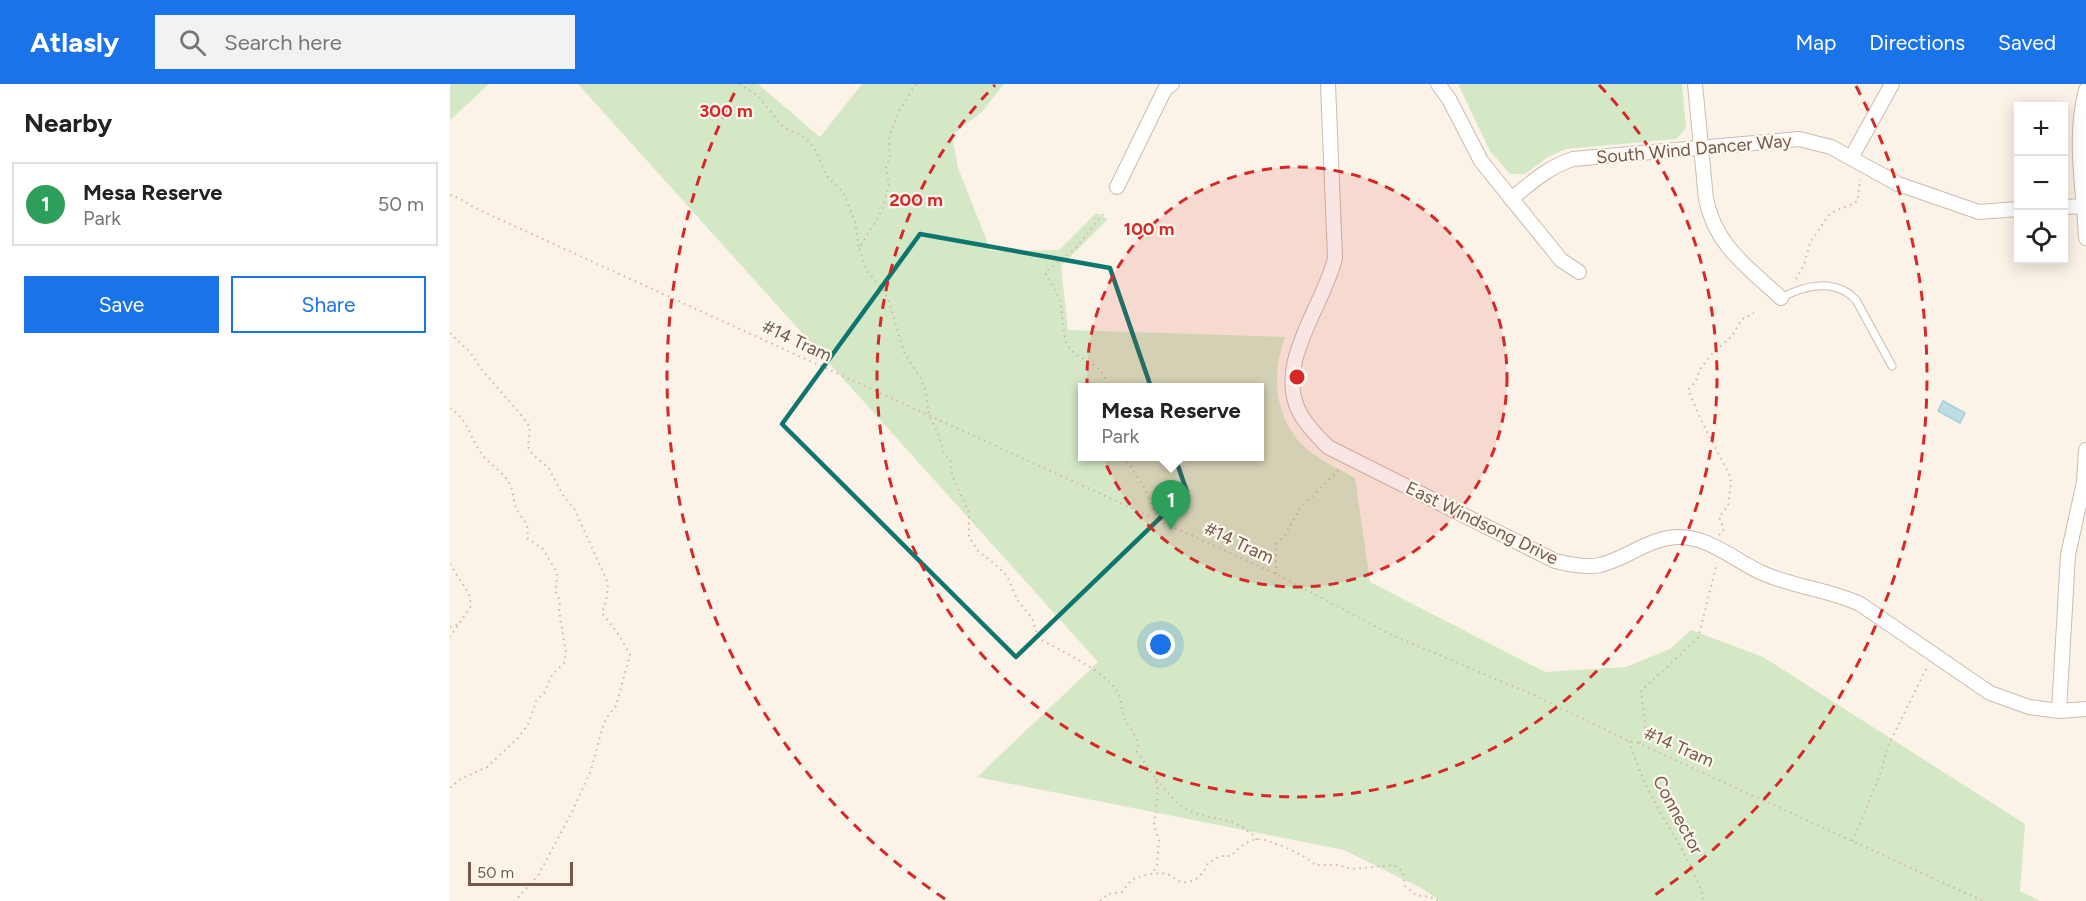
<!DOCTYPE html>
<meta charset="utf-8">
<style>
:root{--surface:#fff;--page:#f2f2f2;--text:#222;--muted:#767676;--line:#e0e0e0;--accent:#1a73e8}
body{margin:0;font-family:Figtree,sans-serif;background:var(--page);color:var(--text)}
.controls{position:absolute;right:18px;top:18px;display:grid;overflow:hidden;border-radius:0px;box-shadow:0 3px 15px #0003}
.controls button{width:54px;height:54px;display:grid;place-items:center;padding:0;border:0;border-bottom:2px solid var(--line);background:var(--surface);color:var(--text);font:30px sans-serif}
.scale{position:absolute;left:18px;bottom:15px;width:105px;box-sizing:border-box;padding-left:6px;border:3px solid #735a4d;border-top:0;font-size:16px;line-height:21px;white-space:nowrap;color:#735a4d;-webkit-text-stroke:4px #fef7ed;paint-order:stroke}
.you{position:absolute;left:711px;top:561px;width:21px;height:21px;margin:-15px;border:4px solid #fff;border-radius:50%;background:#1a73e8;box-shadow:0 0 0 9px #1a73e833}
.badge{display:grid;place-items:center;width:39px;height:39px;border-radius:50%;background:var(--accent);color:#fff;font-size:20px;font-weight:700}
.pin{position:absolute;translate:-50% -50px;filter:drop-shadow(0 2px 3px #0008)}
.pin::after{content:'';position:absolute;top:32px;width:21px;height:18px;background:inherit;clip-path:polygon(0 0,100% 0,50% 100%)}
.popup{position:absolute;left:628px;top:299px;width:186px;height:78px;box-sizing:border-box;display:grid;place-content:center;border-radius:0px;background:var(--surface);filter:drop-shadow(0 2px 4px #0005);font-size:20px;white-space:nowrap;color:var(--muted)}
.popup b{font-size:22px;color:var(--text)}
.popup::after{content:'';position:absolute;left:50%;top:100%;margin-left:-12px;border:12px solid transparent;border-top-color:var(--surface)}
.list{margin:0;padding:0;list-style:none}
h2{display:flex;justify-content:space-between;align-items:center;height:78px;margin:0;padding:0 24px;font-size:26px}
h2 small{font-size:20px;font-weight:400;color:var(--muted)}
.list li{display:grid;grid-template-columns:39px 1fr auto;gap:18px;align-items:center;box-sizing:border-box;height:84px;margin:0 12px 12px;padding:0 12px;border:2px solid var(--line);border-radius:0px}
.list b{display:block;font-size:22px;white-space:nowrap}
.list p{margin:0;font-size:20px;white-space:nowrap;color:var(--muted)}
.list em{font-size:20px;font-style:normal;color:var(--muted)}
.actions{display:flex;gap:12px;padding:18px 24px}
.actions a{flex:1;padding:14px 0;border:2px solid var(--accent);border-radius:0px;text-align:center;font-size:21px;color:var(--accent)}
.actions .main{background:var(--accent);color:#fff}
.icon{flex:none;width:33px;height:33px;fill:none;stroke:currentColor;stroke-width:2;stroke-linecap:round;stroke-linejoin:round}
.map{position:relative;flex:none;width:1636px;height:817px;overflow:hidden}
header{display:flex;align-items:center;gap:36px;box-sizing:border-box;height:84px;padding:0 30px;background:var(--accent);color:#fff}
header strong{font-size:28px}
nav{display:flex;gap:33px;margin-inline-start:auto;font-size:21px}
.search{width:420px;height:54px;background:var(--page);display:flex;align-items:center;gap:15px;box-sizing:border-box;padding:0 21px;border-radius:0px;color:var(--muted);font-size:22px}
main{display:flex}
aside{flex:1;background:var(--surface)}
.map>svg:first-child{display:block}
.green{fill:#d4e8c6;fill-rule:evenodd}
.water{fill:#bddee3;stroke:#a4cdd4;stroke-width:1.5}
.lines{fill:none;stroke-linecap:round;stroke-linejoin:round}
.service-casing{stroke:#ccbbae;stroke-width:9}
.minor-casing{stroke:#ccbbae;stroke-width:16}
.path{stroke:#d3b6a4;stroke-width:2;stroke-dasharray:1.5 4.5;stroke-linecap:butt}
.service{stroke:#fff;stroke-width:7}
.minor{stroke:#fff;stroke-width:14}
.marked{fill:none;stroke:#0f766e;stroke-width:4.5;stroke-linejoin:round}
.ring{fill:none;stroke:#d62828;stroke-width:3;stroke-dasharray:10 8}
.labels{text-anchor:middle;stroke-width:4.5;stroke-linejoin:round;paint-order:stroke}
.street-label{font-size:18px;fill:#735a4d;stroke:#fef7ed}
.centre{fill:#d62828;stroke:#fef7ed;stroke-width:3}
.ring-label{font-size:18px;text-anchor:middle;font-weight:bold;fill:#d62828;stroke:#fef7ed;stroke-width:4.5;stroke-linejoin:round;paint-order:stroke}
</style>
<header>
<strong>Atlasly</strong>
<div class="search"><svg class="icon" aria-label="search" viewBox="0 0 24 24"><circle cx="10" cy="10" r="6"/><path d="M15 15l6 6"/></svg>Search here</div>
<nav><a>Map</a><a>Directions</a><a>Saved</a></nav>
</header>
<main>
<aside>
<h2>Nearby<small></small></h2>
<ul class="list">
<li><span class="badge" style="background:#2e9e5b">1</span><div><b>Mesa Reserve</b><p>Park</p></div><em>50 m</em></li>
</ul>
<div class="actions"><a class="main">Save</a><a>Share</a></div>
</aside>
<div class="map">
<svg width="1636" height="817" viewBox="0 0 1636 817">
<rect width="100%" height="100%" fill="#fbf3e7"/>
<!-- green -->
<g class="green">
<polygon points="0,0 39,0 0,36"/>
<path d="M128 0H308L370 53 412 0H554L533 27 502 51 508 84 541 167 609 166 646 129 658 135 611 182 618 246 835 253C821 292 824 336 857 365 871 377 889 385 905 394L920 498 1095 588 1176 583 1220 565 1241 546 1313 573 1575 740 1570 807 1590 817H990L973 805 894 766 527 693 648 578ZM632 304H810V372H632Z"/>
<polygon points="1008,0 1232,0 1236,44 1226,55 1116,65 1098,73 1075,90 1060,90 1040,67"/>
</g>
<!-- water -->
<polygon class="water" points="1493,317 1515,329 1510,339 1488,327"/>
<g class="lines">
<!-- service casing -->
<g class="service-casing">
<path id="service" d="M1331 214C1355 201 1385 194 1406 216L1442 282"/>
</g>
<!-- minor casing -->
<g class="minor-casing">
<g id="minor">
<path d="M878 0 885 174C874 222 822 282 851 331 858 343 868 353 878 363L1105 477C1120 480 1134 484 1150 481 1176 475 1199 454 1227 453 1258 452 1283 475 1310 488 1342 503 1378 505 1410 520L1540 609 1579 623 1609 627 1636 625"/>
<polyline points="988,0 999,15 1031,77 1111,176 1129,188"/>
<path d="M1245 0 1256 115C1266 163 1297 182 1331 214"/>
<path d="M1636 6C1623 54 1634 106 1636 154"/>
<polyline points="1401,74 1442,0"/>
<polyline points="667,103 715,5 722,0"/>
<path d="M1061 115C1081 99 1098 83 1123 75L1349 55 1381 63 1448 100 1529 128 1568 125"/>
<polyline points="1614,123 1635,122"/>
<polyline points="1609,627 1618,471 1634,398 1636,366"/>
</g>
</g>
<!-- path -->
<g class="path">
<polyline points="289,0 307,11 333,43 356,54 366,67 376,91 393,108 405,137 409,164"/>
<path d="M466 0 449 27 439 54 440 74 436 84 439 100 434 120 428 134 409 164 417 187 431 203 439 217 454 268 471 295 476 308 479 332 488 349 494 369 501 378 502 391 519 429V453L529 468 545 480 557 492 568 517 582 534 589 555C611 566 654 587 667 607 672 614 671 626 674 634 679 645 691 654 687 668L706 695 708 706 704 741 709 757 707 781 703 789"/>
<polyline points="0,111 9,114 25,124 826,490 942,551 1086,612 1179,657 1188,659 1533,817"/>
<path d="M653 130 626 164 595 188C599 198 607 207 610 218 613 228 613 253 617 260 627 279 653 275 658 304"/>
<polyline points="1346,195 1354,181 1360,159 1378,132 1385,127 1405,119 1408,115 1410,95"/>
<polyline points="0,249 20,268 32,286 72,332 80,343 78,363 83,371 98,383 114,413 124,424 158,499 157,512 152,529 169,551 180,571 166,622 157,633 152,645 141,686 123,726 89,790 65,817"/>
<path d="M0 324C17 335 19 350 29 366 37 380 54 387 60 401 64 408 63 417 66 424 72 437 80 437 77 454L93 465 107 489 106 508 110 517 109 527 116 569 114 579 102 591 94 609 87 615 78 640 69 653 37 683 9 696 0 704"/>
<polyline points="674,372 694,403 709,437"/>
<polyline points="1269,451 1274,445 1269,433 1278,422 1281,398 1280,392 1251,336 1238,306 1246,297 1250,285 1262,270 1282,252 1292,235 1304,229"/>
<polyline points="0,480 19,510 21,522 0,553"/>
<polyline points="826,490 826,460 835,451 850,424 890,385"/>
<polyline points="0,543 9,540"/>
<path d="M1179 657C1186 676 1192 695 1202 713 1220 748 1244 779 1254 817"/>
<polyline points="1189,659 1194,655 1196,649 1191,607 1248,554 1267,479"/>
<path d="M706 695C717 707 725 720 740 727 767 738 786 731 807 756"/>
<polyline points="1403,757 1432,685 1437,664 1478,581"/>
<path d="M650 817 658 810 672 808C675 804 678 800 681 797 687 791 709 788 717 790 721 791 725 795 729 797 743 802 754 790 758 779L771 772H781C788 765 798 755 809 755 821 756 858 772 865 781H888L901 785 944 781 953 788 955 802 966 811 980 813 989 817"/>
</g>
<!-- service -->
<use href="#service" class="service"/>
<!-- minor -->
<use href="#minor" class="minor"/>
</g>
<!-- marked area -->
<path class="marked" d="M470 150 660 184 737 408 566 573 332 340Z"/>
<!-- distance rings -->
<circle cx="847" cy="293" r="210" fill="#d62828" fill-opacity=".12"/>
<g class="ring">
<circle cx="847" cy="293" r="210"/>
<path d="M1149 1A420 420 0 1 1 545 1"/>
<path d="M495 815A630 630 0 0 1 288 2M1406 2A630 630 0 0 1 1199 815"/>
</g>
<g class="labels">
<!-- street labels -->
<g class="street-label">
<text transform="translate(1244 65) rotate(-5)" y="6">South Wind Dancer Way</text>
<text transform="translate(347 257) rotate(25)" y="6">#14 Tram</text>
<text transform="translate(1032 439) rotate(26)" y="6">East Windsong Drive</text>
<text transform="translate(789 459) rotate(25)" y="6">#14 Tram</text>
<text transform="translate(1229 663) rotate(24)" y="6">#14 Tram</text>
<text transform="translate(1228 731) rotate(62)" y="6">Connector</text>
</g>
</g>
<circle cx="847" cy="293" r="9" class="centre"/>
<g class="ring-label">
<text x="276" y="33">300 m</text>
<text x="466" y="122">200 m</text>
<text x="699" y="151">100 m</text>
</g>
</svg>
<div class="controls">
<button>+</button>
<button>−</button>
<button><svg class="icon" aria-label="locate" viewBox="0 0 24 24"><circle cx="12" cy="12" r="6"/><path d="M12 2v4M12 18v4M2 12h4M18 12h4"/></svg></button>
</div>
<div class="scale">50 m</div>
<div class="you"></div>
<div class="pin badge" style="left:721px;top:446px;background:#2e9e5b">1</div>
<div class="popup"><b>Mesa Reserve</b>Park</div>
</div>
</main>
